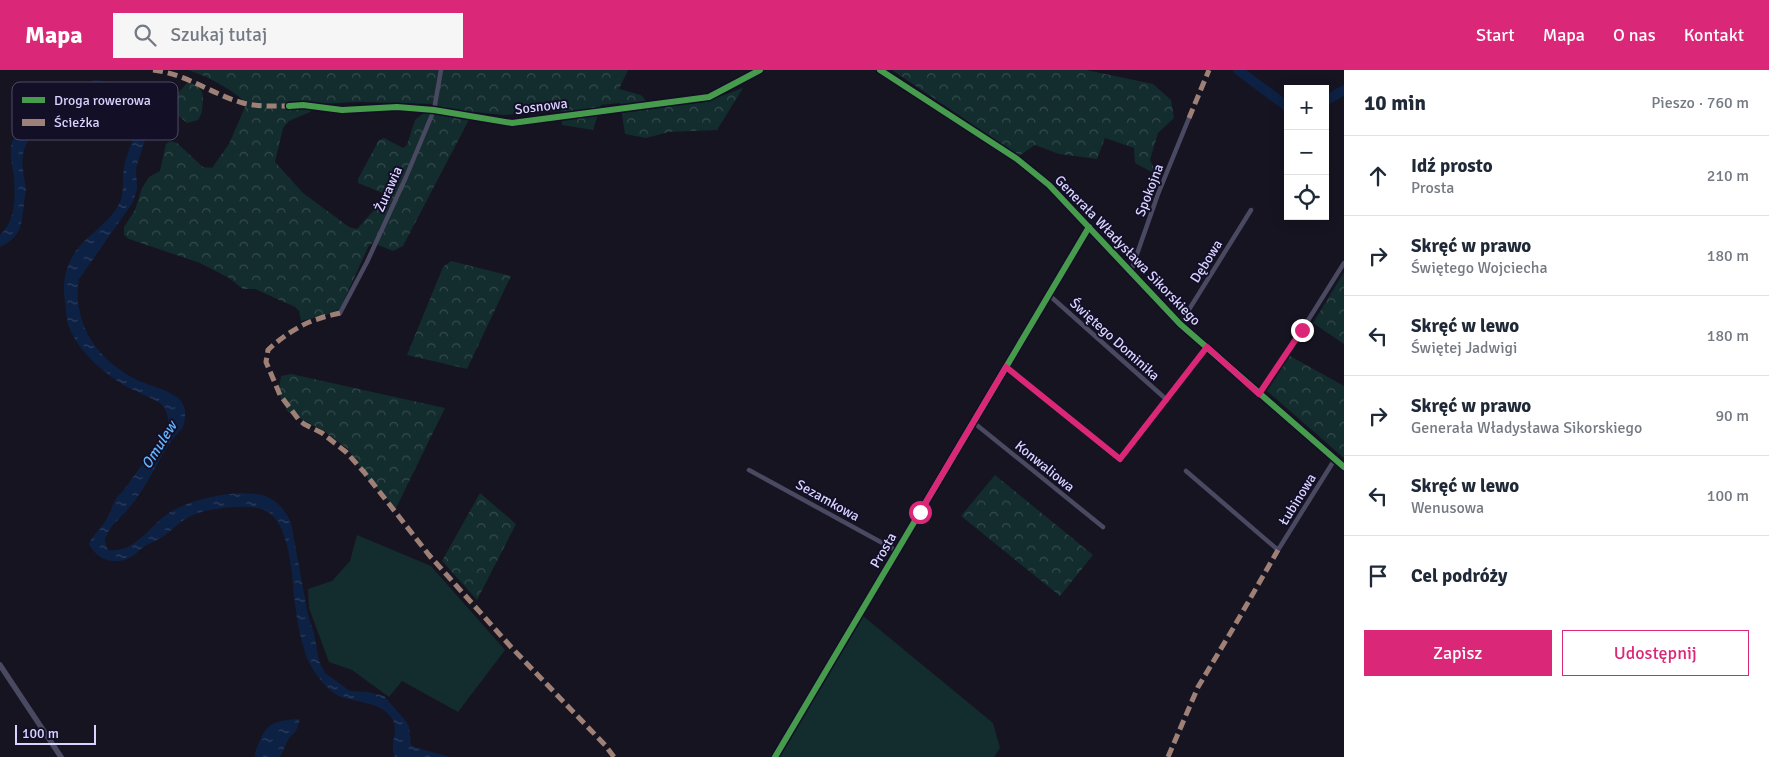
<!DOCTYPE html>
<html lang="pl">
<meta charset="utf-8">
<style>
:root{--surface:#fff;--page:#f6f6f7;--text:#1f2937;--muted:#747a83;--line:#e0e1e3;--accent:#db2777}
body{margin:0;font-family:Signika,sans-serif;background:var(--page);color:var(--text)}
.controls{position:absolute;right:15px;top:15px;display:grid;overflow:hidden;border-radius:0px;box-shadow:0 2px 12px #0003}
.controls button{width:45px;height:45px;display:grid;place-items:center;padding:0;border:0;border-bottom:1px solid var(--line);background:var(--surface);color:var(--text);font:25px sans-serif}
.scale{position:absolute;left:15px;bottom:12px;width:81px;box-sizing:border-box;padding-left:5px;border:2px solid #d9d4ff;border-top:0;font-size:14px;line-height:18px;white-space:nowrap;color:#d9d4ff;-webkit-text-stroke:4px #130f26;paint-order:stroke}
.stop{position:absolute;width:15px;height:15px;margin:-11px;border:4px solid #db2777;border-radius:50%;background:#fff}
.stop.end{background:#db2777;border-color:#fff;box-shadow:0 1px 5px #0008}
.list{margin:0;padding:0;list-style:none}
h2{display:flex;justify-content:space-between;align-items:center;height:65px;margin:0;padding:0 20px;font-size:21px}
h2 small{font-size:16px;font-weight:400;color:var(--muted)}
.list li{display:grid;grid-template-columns:32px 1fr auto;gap:15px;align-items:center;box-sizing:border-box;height:80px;padding:0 20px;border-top:1px solid var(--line)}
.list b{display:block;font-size:19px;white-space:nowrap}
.list p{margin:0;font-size:16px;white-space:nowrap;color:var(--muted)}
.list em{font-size:16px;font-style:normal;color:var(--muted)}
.actions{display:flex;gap:10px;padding:15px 20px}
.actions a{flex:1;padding:11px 0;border:1px solid var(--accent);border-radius:0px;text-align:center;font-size:18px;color:var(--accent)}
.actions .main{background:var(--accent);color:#fff}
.icon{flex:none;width:28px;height:28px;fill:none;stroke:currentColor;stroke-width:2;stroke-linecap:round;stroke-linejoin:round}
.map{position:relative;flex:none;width:1344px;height:687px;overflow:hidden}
header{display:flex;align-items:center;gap:30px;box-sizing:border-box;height:70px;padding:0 25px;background:var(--accent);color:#fff}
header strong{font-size:24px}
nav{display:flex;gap:28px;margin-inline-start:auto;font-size:18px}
.search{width:350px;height:45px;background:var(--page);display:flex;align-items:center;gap:12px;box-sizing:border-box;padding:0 18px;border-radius:0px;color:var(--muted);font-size:19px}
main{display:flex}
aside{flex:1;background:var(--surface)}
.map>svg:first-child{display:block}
.grass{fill:#132c2d}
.forest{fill:url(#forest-crowns);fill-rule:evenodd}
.water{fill:url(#water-ripples)}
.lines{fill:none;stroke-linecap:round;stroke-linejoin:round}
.river{stroke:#0d2144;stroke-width:10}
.minor{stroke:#4a4962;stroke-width:4.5}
.tertiary{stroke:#4a4962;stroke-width:5.5}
.quiet{stroke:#9e8076;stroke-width:5;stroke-dasharray:10 5;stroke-linecap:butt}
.cycleway-casing{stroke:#130f26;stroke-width:9}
.cycleway{stroke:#469c4c;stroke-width:6}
.route{stroke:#db2777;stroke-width:6}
.labels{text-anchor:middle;stroke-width:4;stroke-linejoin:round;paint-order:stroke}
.street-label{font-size:14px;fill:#d9d4ff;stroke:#130f26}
.water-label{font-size:15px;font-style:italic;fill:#62b6ff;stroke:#130f26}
.key{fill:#130f26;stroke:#4e4a67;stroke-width:1}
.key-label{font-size:14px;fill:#d9d4ff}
</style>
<header>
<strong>Mapa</strong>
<div class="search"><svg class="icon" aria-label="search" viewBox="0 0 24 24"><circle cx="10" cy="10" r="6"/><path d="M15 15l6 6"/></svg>Szukaj tutaj</div>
<nav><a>Start</a><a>Mapa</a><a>O nas</a><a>Kontakt</a></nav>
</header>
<main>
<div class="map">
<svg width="1344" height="687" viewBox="0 0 1344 687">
<defs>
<pattern id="forest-crowns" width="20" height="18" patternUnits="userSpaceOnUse" patternTransform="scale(1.25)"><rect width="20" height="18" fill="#132c2d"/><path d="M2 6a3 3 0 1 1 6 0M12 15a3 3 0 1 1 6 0" fill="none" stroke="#354a4c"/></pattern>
<pattern id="water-ripples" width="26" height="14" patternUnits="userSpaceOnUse" patternTransform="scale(1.25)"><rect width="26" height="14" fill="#0d2144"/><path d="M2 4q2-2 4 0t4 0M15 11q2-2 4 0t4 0" fill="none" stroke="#304060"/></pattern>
</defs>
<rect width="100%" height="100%" fill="#161421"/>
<!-- grass -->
<g class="grass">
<polygon points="357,465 431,496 505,580 458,642 402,611 389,627 352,600 329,592 309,538 308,519 332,511 350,491"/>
<polygon points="863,546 993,653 1000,678 994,687 778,687"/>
</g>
<!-- forest -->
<g class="forest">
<path d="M188 0H628L619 19 641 25 652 38 705 32 743 18 717 60 669 62 646 68 625 64 620 33 601 35 593 60 562 55 561 41 504 45 473 42 403 176 393 181 373 173 369 175 340 239 326 245 301 251 299 241 295 237 255 219H243L229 208 200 193 129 169 124 165V157L135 140 142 118 149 107 160 101 166 74 170 71 177 73 203 97 212 98 229 74 245 37V32C229 17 208 7 188 0ZM357 32 435 34 415 50 407 75 403 78 384 68 379 70 358 109V113L385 124 386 127 357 159 349 157 303 123 275 92 283 58 289 51 310 42 321 34Z"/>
<polygon points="892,0 1086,0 1153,14 1171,30 1174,48 1158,63 1150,90 1157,105 1135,93 1134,78 1105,68 1097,89 1059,84 1035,75 1019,86"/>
<path d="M188 12C198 16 203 18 203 29 202 39 203 42 198 50L187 53 174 42 170 32Z"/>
<polygon points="451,191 511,206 467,299 407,285 443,197"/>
<polygon points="1344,202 1344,274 1313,253"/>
<polygon points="1290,286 1344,316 1344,388 1267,321"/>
<polygon points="291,304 445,338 396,438 368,409 348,379 324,361 288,342 281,330 279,318 281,306"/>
<polygon points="995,405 1093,485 1060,526 961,446"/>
<polygon points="480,423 516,454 477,530 442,491"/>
</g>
<!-- water -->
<g class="water">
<path d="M95 10C105 11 119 14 127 20 136 26 149 46 149 58L136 98 137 119 133 132 79 209C72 254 97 290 137 310 148 315 175 322 181 331 184 335 186 341 185 346 185 349 184 354 183 357 180 362 174 366 171 371 156 393 146 419 128 439 121 448 108 457 105 469 105 473 106 476 108 480 136 484 151 453 172 441 194 428 240 418 265 426 278 431 286 441 291 453L308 545 314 563 319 591 325 603 350 621 368 622 384 626 405 650 409 657 411 675 414 677 450 687H395C388 674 401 660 391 647 379 631 356 633 339 626 325 619 309 597 305 582 300 567 297 550 295 534 292 508 291 447 261 439 243 434 211 438 193 445 182 449 173 460 162 467 156 471 149 473 142 478 138 481 135 485 131 487 115 496 97 490 89 474 94 463 102 458 107 448 115 436 110 433 123 421L165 363C171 351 168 341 160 333 150 327 139 323 129 318 106 305 79 283 69 257 66 249 66 239 65 231 62 215 65 198 74 184 86 165 109 154 119 134 125 123 122 109 124 97 128 76 144 56 127 37 119 28 111 26 100 26 87 26 76 35 66 41 50 50 34 58 26 75 19 89 24 105 26 119 26 124 24 129 24 134 21 156 22 166 0 177V165C16 150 15 129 14 108 13 98 10 88 11 77 16 46 69 20 95 10Z"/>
<path d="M297 649H300L296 661 289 668 280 687H255V683C265 657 267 651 297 649Z"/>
</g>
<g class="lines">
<!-- river -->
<g class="river">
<polyline points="1238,0 1288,37"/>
<polyline points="1325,31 1344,20"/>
</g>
<!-- minor -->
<g class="minor">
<polyline points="880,0 1017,89 1049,115 1180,254 1344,397"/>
<polyline points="289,36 303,35 342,40 397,37 434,40 512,53 709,27 760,0"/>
<polyline points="1131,201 1158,124 1189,48"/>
<polyline points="1049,225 1167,330"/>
<polyline points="340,243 367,192 406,107 434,40 441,0"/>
<polyline points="1180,254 1251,140"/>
<polyline points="1006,297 1120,389 1207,277"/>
<polyline points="1259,324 1302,260 1344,193"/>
<polyline points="973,352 1103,457"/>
<polyline points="749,400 897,481"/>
<polyline points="1186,401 1278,480 1335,389"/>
<polyline points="775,687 1089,157"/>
</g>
<!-- tertiary -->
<polyline class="tertiary" points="0,595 61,687"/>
<!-- quiet -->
<g class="quiet">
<path d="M153 0C187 4 211 24 243 33 258 37 274 36 289 36"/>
<polyline points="1189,48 1209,0"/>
<path d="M340 243C333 245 325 246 318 249 302 253 279 269 268 280L266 292 272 306 280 325 299 350 304 354 322 363 346 382 364 402 429 485 512 578 605 675 614 687"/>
<polyline points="1168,687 1198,617 1231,562 1278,480"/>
</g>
<!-- cycleway casing -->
<g class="cycleway-casing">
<g id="cycleway">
<polyline points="880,0 1017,89 1049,115 1180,254 1344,397"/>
<polyline points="289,36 303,35 342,40 397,37 434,40 512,53 709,27 760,0"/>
<polyline points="775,687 1089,157"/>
</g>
</g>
<!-- cycleway -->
<use href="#cycleway" class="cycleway"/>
</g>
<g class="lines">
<!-- route -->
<polyline class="route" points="920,442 1006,297 1120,389 1207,277 1259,324 1302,260"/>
</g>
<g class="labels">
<!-- street labels -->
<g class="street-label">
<text transform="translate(541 36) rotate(-7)" y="5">Sosnowa</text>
<text transform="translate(388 119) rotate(-66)" y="5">Żurawia</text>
<text transform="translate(1149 120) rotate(-69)" y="5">Spokojna</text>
<text transform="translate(1128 180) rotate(46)" y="5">Generała Władysława Sikorskiego</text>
<text transform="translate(1206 191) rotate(-58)" y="5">Dębowa</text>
<text transform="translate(1115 269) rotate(42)" y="5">Świętego Dominika</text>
<text transform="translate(1045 396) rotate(39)" y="5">Konwaliowa</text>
<text transform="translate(1297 429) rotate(-58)" y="5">Łubinowa</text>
<text transform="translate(828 430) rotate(29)" y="5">Sezamkowa</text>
<text transform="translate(883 480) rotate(-60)" y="5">Prosta</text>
</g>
<!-- water labels -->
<g class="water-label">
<text transform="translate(159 375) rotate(-58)" y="5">Omulew</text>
</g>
</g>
<!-- legend -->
<rect x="12" y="12" width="166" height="58" rx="8" class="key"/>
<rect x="22" y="27" width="23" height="6" fill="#469c4c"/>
<rect x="22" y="49" width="23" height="7" fill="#9e8076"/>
<g class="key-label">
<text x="54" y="35">Droga rowerowa</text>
<text x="54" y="57">Ścieżka</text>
</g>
</svg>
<div class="controls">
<button>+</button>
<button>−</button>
<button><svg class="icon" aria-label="locate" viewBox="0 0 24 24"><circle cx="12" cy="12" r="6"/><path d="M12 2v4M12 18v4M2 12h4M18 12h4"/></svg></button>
</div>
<div class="scale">100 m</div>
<div class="stop" style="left:920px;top:442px"></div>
<div class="stop end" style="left:1302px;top:260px"></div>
</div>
<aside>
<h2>10 min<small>Pieszo · 760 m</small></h2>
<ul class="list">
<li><svg class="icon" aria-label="ahead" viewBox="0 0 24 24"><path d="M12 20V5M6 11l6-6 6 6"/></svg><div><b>Idź prosto</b><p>Prosta</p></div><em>210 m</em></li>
<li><svg class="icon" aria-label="right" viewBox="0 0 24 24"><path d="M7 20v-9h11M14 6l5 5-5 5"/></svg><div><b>Skręć w prawo</b><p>Świętego Wojciecha</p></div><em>180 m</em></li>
<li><svg class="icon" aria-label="left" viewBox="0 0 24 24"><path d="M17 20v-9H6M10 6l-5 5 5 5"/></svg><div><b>Skręć w lewo</b><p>Świętej Jadwigi</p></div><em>180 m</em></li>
<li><svg class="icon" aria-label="right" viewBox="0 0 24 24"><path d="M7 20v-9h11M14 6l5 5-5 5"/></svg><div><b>Skręć w prawo</b><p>Generała Władysława Sikorskiego</p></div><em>90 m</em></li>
<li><svg class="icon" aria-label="left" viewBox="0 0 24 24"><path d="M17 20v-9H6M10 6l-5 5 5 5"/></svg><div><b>Skręć w lewo</b><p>Wenusowa</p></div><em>100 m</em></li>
<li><svg class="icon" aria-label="arrive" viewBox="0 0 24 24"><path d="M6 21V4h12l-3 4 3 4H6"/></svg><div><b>Cel podróży</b></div></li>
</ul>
<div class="actions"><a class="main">Zapisz</a><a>Udostępnij</a></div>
</aside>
</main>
